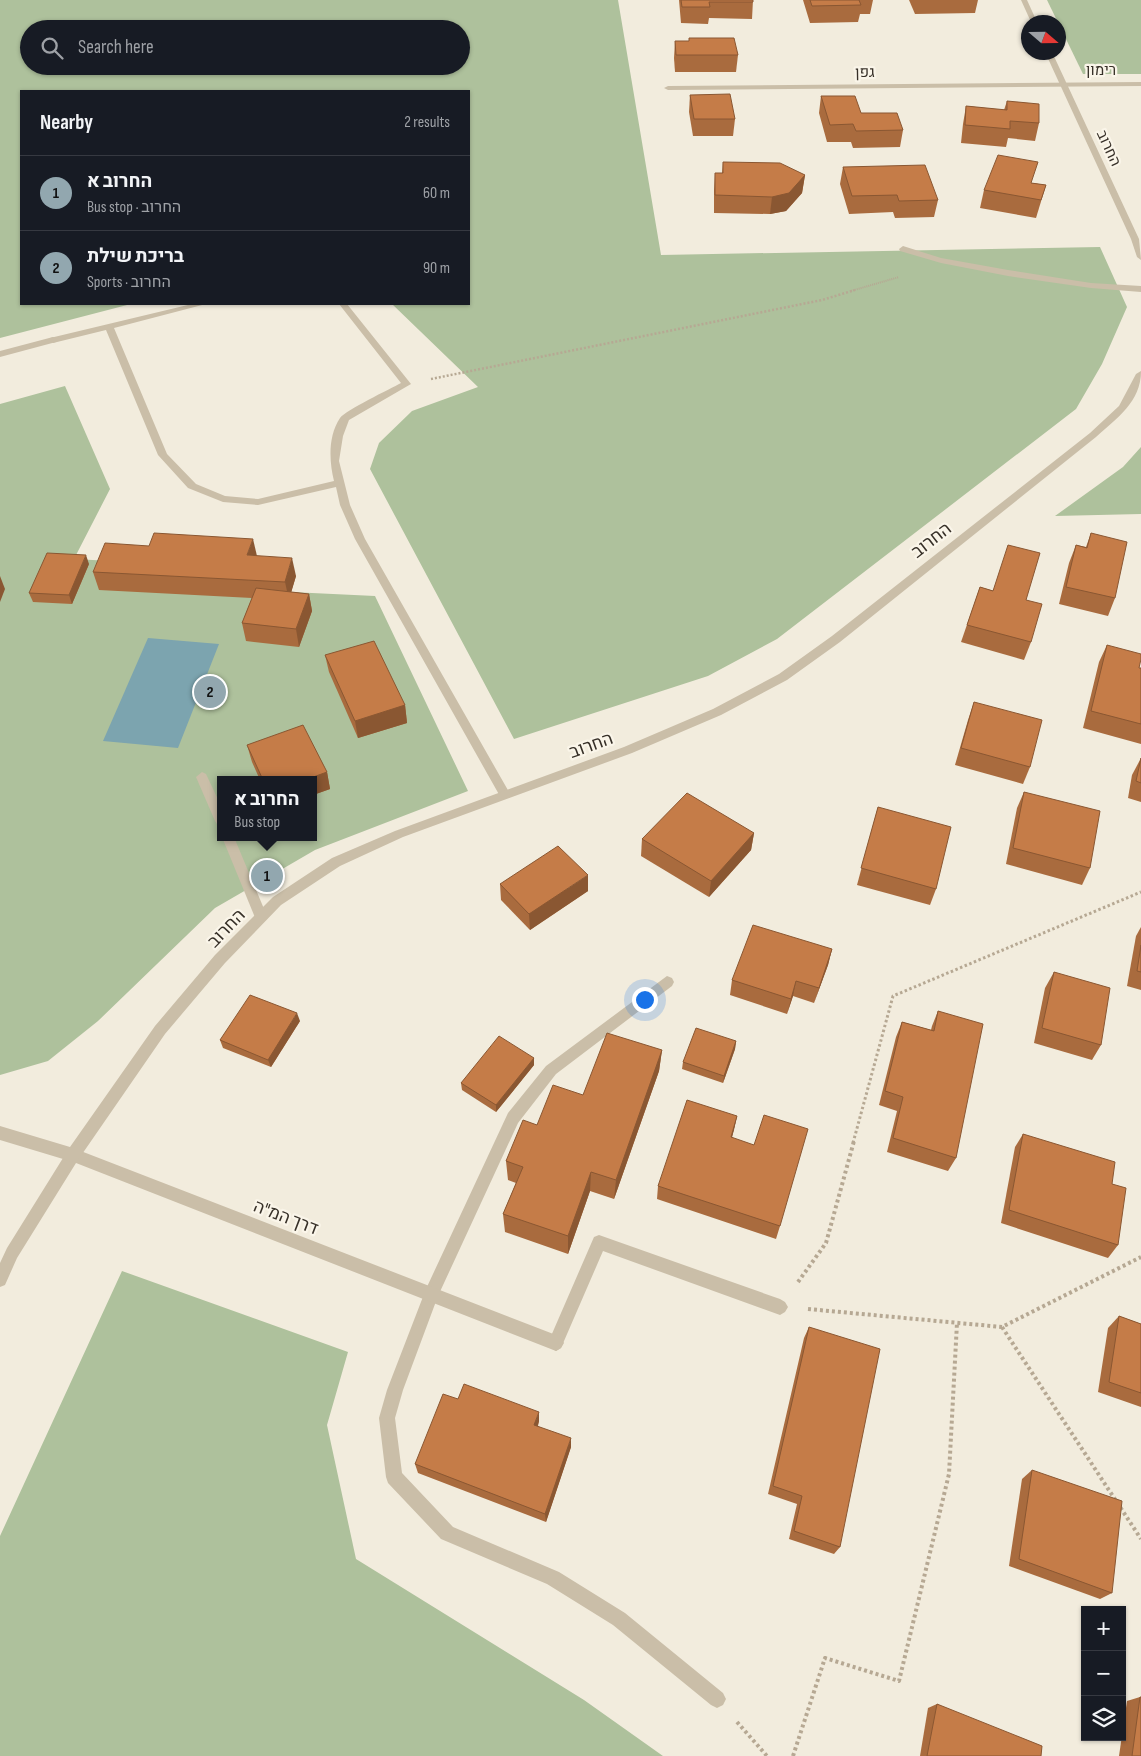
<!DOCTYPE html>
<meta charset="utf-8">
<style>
:root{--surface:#171b24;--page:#242831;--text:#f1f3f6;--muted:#9ea1a6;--line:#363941;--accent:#92a7af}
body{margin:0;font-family:"Sofia Sans Condensed",Heebo,sans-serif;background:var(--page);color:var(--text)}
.controls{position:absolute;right:15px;bottom:15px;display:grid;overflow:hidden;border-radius:0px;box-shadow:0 1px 4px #0004}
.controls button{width:45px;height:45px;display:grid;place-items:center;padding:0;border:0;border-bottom:1px solid var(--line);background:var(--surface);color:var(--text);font:25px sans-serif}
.compass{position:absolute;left:1021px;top:15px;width:45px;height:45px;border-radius:50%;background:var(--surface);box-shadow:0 1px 4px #0004;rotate:110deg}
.you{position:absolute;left:644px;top:999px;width:18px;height:18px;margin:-12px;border:4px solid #fff;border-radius:50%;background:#1a73e8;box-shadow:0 0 0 8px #1a73e833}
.badge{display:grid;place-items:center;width:32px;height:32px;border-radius:50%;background:var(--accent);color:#111;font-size:16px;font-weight:700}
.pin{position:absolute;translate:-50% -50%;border:2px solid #fff;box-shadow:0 1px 5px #0006}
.popup{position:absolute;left:217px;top:776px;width:100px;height:65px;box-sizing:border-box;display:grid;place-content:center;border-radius:0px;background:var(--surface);filter:drop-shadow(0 1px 4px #0005);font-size:16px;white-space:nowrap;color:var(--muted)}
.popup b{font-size:19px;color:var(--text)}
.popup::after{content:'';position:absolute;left:50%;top:100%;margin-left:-10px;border:10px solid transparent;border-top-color:var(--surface)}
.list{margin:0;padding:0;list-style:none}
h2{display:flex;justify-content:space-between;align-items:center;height:65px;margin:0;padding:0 20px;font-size:21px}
h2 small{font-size:16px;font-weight:400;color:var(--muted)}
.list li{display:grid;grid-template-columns:32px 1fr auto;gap:15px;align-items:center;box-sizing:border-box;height:75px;padding:0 20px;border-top:1px solid var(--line)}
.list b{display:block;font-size:19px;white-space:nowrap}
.list p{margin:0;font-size:16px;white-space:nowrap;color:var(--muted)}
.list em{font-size:16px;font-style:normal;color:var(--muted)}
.icon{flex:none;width:28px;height:28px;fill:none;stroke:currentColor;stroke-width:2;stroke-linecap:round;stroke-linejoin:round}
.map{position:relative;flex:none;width:1141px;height:1756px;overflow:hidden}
.search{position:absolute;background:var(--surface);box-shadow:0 1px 4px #0004;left:20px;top:20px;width:450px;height:55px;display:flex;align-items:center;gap:12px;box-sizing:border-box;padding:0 18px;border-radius:28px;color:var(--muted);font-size:19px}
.panel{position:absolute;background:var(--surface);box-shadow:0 1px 4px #0004;left:20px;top:90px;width:450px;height:215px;border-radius:0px}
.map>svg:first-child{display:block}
.green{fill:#aec19c;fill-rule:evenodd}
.water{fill:#7ca4af}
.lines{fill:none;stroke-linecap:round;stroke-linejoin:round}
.path-far3{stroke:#b6a893;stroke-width:2;stroke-dasharray:1 1;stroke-linecap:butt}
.path-far2{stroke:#b6a893;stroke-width:2.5;stroke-dasharray:2 2;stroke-linecap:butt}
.path-far1{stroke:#b6a893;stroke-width:3;stroke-dasharray:2.5 2.5;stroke-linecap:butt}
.path{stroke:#b6a893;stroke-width:4;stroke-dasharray:3 3;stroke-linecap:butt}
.service{fill:#cabea8;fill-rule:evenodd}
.minor{fill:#cabea8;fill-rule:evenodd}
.tertiary{fill:#cabea8;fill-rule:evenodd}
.wall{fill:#a96b3e}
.shaded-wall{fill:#8a5732}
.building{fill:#c57c48;stroke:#8a5732}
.labels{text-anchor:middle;stroke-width:4.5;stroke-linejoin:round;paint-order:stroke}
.far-street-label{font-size:15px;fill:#373028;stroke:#faf5e9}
.street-label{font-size:18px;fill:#373028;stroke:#faf5e9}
</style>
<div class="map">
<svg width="1141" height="1756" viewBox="0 0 1141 1756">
<rect width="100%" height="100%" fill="#f2ecdd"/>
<!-- green -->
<g class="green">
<path d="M0 0H618L661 255 1100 247 1127 307 1102 364 1076 409 777 639 708 676 514 739 370 469 379 443 412 411 478 387 392 304H469V91H21V304H131L0 338ZM29 29H461V66H29Z"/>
<polygon points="1047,0 1141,0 1141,74 1083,74"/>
<path d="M65 386 110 489 74 559 111 561 291 592 375 596 468 791 315 850 215 908 98 1021 48 1061 0 1075V404ZM221 780H313V837H221Z"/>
<polygon points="1141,447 1141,514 1055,516 1123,467"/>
<polygon points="122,1271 348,1352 327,1425 356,1559 584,1700 663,1756 0,1756 0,1536"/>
</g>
<!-- water -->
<polygon class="water" points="148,638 219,644 178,748 103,741"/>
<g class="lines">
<!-- path-far3 -->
<polyline class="path-far3" points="851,291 899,277"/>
<!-- path-far2 -->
<polyline class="path-far2" points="431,379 822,300 855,290"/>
<!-- path-far1 -->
<polyline class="path-far1" points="853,1143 893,996 1141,892"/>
<!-- path -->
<g class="path">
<polyline points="798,1282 826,1243 854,1141"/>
<polyline points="808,1309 1002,1327 1141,1257"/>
<polyline points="1002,1327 1141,1539"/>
<polyline points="737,1722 767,1756"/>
<polyline points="793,1756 825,1658 899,1681 949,1474 957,1323"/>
</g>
<!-- service -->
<g class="service">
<polygon points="903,246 941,258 1008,270 1091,283 1141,286 1141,292 1091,288 1008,276 941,263 900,251 899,249"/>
<path d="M192 304H206L114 328 167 454 196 484 225 496 258 499 334 481C329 461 328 436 340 418 346 410 390 389 401 383L339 304H347L411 384 349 420 343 436 339 461 350 505 365 539 509 792 511 795 509 798H501L355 539 340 505 336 487 258 505 223 502 188 488 158 455 106 330 53 343 49 340 50 338Z"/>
<polygon points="202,772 206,774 221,806 221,826 217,824 215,821 196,777"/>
<polygon points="222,837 234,837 267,916 266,920 261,921 256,920"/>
<polygon points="667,976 672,978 674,982 672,986 556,1074 518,1123 438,1296 403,1390 395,1418 402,1473 453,1527 559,1572 625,1613 723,1693 726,1699 723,1705 717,1708 711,1705 613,1625 547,1584 441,1539 388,1483 386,1477 379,1418 387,1390 426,1289 508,1113 546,1066"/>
<polygon points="599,1235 780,1299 785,1302 788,1307 785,1312 780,1315 603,1251 561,1348 556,1351 551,1348 548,1343 594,1237"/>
</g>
<!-- minor -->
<g class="minor">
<polygon points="1141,82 1141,86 668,90 664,88 668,86"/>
<polygon points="53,337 56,338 56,342 0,357 0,351"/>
<polygon points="73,1148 556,1335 561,1338 564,1343 561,1348 556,1351 76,1163 17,1258 5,1285 0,1287 0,1263 7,1248 68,1150"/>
</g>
<!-- tertiary -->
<g class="tertiary">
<polygon points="1021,0 1027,0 1037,22 1031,22"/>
<polygon points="1045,52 1052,52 1139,239 1141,260 1137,257 1131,239"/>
<path d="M1141 371C1141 402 1117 418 1096 437L840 642 787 680 721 715 632 753 403 837 340 866 281 905 225 963 165 1034 78 1160 73 1162 0 1140V1126L70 1147 155 1026 215 955 273 897 332 858 395 831 624 747 713 709 779 674 832 636 1090 433 1119 406 1136 374Z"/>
</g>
</g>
<!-- wall -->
<g class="wall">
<polygon points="679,0 753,0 752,19 709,18 708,24 681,23"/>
<polygon points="803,0 873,0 870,14 860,14 858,22 810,23"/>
<polygon points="909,0 978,0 975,13 915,14"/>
<polygon points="675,41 738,55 736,72 675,72 674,58"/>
<polygon points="690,95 735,119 733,136 693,136 689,112"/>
<polygon points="821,96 861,113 903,130 900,147 853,148 851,142 827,142 819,113"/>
<polygon points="1007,101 1039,123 1035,141 1008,138 1006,147 961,143 963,124 966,106 1004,110"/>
<polygon points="723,162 805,175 802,193 786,211 770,214 714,213 714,190 715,173 722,173"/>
<polygon points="843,167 938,200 934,217 895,218 893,212 849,214 840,184"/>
<polygon points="1032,183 1046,185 1036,218 980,208 984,190"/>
<polygon points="1091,533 1115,598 1108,616 1059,604 1069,563 1076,545 1086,547"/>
<polygon points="257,556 296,576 291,592 309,594 312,611 299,647 246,641 242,623 252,598 99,590 93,572"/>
<polygon points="89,564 72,604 33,602 29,593"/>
<polygon points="980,587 1026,600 1031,642 1024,660 961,642"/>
<polygon points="1107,645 1139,668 1141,668 1141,744 1083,728 1099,662"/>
<polygon points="325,655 405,705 407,723 358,738 329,672"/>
<polygon points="974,702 1030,767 1023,784 955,765 968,720"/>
<polygon points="247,745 327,772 330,789 313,795 313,780 260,780 252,762"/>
<polygon points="1141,758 1141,802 1128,798 1132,775"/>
<polygon points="1024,792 1090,868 1082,885 1006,864 1017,808"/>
<polygon points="878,807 936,889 930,905 857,885"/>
<polygon points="754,833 751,850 709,897 641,856 642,839"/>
<polygon points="500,884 588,891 530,930 501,900"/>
<polygon points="1141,927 1141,990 1127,986 1136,936"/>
<polygon points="832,949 828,965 814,1003 793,996 787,1014 730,995 732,980"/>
<polygon points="1054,972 1101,1045 1092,1060 1034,1043 1045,988"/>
<polygon points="938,1011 956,1158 948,1171 887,1152 897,1111 879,1105 896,1037 902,1022 931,1030 932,1026"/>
<polygon points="300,1021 271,1067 223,1048 220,1040"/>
<polygon points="736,1041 735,1049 723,1083 682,1069 683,1062"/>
<polygon points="662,1050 659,1071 614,1199 590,1191 568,1254 505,1232 503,1214 516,1183 508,1180 506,1161 537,1125 583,1095"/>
<polygon points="534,1058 534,1065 496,1112 462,1090 461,1083"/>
<polygon points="737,1116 732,1137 780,1226 776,1239 657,1199 658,1186"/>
<polygon points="1023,1134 1118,1245 1108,1258 1001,1223 1015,1147"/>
<polygon points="1119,1316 1141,1324 1141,1407 1098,1392 1108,1328"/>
<polygon points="809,1327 840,1547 834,1554 789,1539 797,1504 768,1494 804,1338"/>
<polygon points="458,1399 539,1421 538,1426 571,1447 546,1522 418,1473 415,1464"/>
<polygon points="1032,1470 1112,1593 1100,1599 1009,1566 1022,1479"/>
<polygon points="1140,1697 1141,1756 1119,1756 1127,1701"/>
<polygon points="937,1704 1041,1756 920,1756 928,1708"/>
</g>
<!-- shaded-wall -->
<g class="shaded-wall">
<polygon points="805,175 802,193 786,211 770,214 772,197"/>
<polygon points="253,539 257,556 247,555"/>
<polygon points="86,555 89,564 72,604 69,595"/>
<polygon points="292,558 296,576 289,600 285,582"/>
<polygon points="0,576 5,589 0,602"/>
<polygon points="309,594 312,611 299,647 296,629"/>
<polygon points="405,705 407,723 358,738 355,721"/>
<polygon points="327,772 330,789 313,795 313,780 305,780"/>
<polygon points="754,833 751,850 709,897 711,881"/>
<polygon points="588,875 588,891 530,930 529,914"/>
<polygon points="832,949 828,965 814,1003"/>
<polygon points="796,981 793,996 787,1014 791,999"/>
<polygon points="297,1013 300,1021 271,1067 268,1060"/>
<polygon points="736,1041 735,1049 723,1083 724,1076"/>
<polygon points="662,1050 659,1071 614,1199 616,1180"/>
<polygon points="534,1058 534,1065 496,1112 496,1105"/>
<polygon points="737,1116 734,1130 728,1151 731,1137"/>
<polygon points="591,1172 590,1191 568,1254 568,1236"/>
<polygon points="539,1412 539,1421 535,1434 534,1425"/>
<polygon points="571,1438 571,1447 546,1522 545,1514"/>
</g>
<!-- building -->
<g class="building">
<polygon points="681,0 753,0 753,2 709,2 710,7 682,7"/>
<polygon points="810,0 859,0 861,5 812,6"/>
<polygon points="689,38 734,38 738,55 676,55 675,41 689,41"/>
<polygon points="730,94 735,119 694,119 690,95"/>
<polygon points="821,96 855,96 861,113 897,113 903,130 856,131 853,124 830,125"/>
<polygon points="1007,101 1039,104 1039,123 1010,121 1010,129 965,125 966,106 1007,110"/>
<polygon points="998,155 1038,162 1031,183 1046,185 1041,200 984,190"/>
<polygon points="723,162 780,163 805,175 789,193 772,197 715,195 715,173 723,173"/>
<polygon points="925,165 938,200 899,201 897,195 852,196 843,167"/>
<polygon points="154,533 253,539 247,555 292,558 285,582 93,572 105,543 149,546"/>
<polygon points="1091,533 1127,542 1115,598 1066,587 1076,545 1087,548"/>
<polygon points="1008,545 1040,553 1026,600 1042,604 1031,642 967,625 980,587 993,591"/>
<polygon points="47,553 86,555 69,595 29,593"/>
<polygon points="256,588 309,594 296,629 242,623"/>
<polygon points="374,641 405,705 355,721 325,655"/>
<polygon points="1107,645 1141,654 1141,659 1139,668 1141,668 1141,724 1091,711"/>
<polygon points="974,702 1042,720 1030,767 961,748"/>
<polygon points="303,725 327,772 305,780 263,780 247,745"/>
<polygon points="1141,758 1141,783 1136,781"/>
<polygon points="1024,792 1100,811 1090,868 1013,848"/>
<polygon points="687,793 754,833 711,881 642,839"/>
<polygon points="878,807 951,827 936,889 861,868"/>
<polygon points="558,846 588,875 529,914 500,884"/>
<polygon points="753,925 832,949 819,988 796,981 791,999 732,980"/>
<polygon points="1141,945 1141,972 1137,971"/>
<polygon points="1054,972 1110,988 1101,1045 1042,1028"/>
<polygon points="250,995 297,1013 268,1060 220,1040"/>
<polygon points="938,1011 983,1024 956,1158 893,1138 903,1097 885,1091 902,1022 934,1031"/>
<polygon points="696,1028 736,1041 724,1076 683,1062"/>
<polygon points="607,1033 662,1050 616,1180 591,1172 568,1236 503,1214 523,1167 506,1161 523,1120 537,1125 553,1085 583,1095"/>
<polygon points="499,1036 534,1058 496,1105 461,1083"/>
<polygon points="687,1100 737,1116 731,1137 754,1145 764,1115 808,1129 780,1226 658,1186"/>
<polygon points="1023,1134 1115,1162 1112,1184 1126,1188 1118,1245 1009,1210"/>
<polygon points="1119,1316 1141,1324 1141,1393 1109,1382"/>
<polygon points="809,1327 880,1349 840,1547 794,1531 802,1496 773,1486"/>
<polygon points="464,1384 539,1412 534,1425 571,1438 545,1514 415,1464 443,1394 458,1399"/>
<polygon points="1032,1470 1122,1501 1112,1593 1019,1559"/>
<polygon points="1140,1697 1141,1697 1141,1756 1132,1756"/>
<polygon points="937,1704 1042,1746 1041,1756 927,1756"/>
</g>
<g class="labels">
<!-- far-street labels -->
<g class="far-street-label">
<text x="1101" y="75">רימון</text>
<text transform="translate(865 72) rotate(-1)" y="5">גפן</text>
<text transform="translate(1109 148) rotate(65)" y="5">החרוב</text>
</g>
<!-- street labels -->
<g class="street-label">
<text transform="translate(931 540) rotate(-38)" y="6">החרוב</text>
<text transform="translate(591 745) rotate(-20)" y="6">החרוב</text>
<text transform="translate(226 928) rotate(-46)" y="6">החרוב</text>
<text transform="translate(286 1217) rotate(21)" y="6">דרך המ"ה</text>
</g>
</g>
</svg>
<div class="controls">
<button>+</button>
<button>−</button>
<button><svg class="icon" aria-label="layers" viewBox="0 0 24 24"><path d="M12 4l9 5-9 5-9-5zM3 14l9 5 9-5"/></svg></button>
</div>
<svg class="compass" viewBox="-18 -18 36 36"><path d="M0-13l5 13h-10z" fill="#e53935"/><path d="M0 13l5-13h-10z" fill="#9ea1a6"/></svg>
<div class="you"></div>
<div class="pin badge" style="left:267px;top:876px">1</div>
<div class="popup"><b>החרוב א</b>Bus stop</div>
<div class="pin badge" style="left:210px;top:692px">2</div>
<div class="search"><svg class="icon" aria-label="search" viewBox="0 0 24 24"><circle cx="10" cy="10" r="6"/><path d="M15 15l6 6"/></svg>Search here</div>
<section class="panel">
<h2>Nearby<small>2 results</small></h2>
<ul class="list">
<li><span class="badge">1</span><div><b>החרוב א</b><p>Bus stop · החרוב</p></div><em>60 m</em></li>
<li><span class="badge">2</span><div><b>בריכת שילת</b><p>Sports · החרוב</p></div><em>90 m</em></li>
</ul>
</section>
</div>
